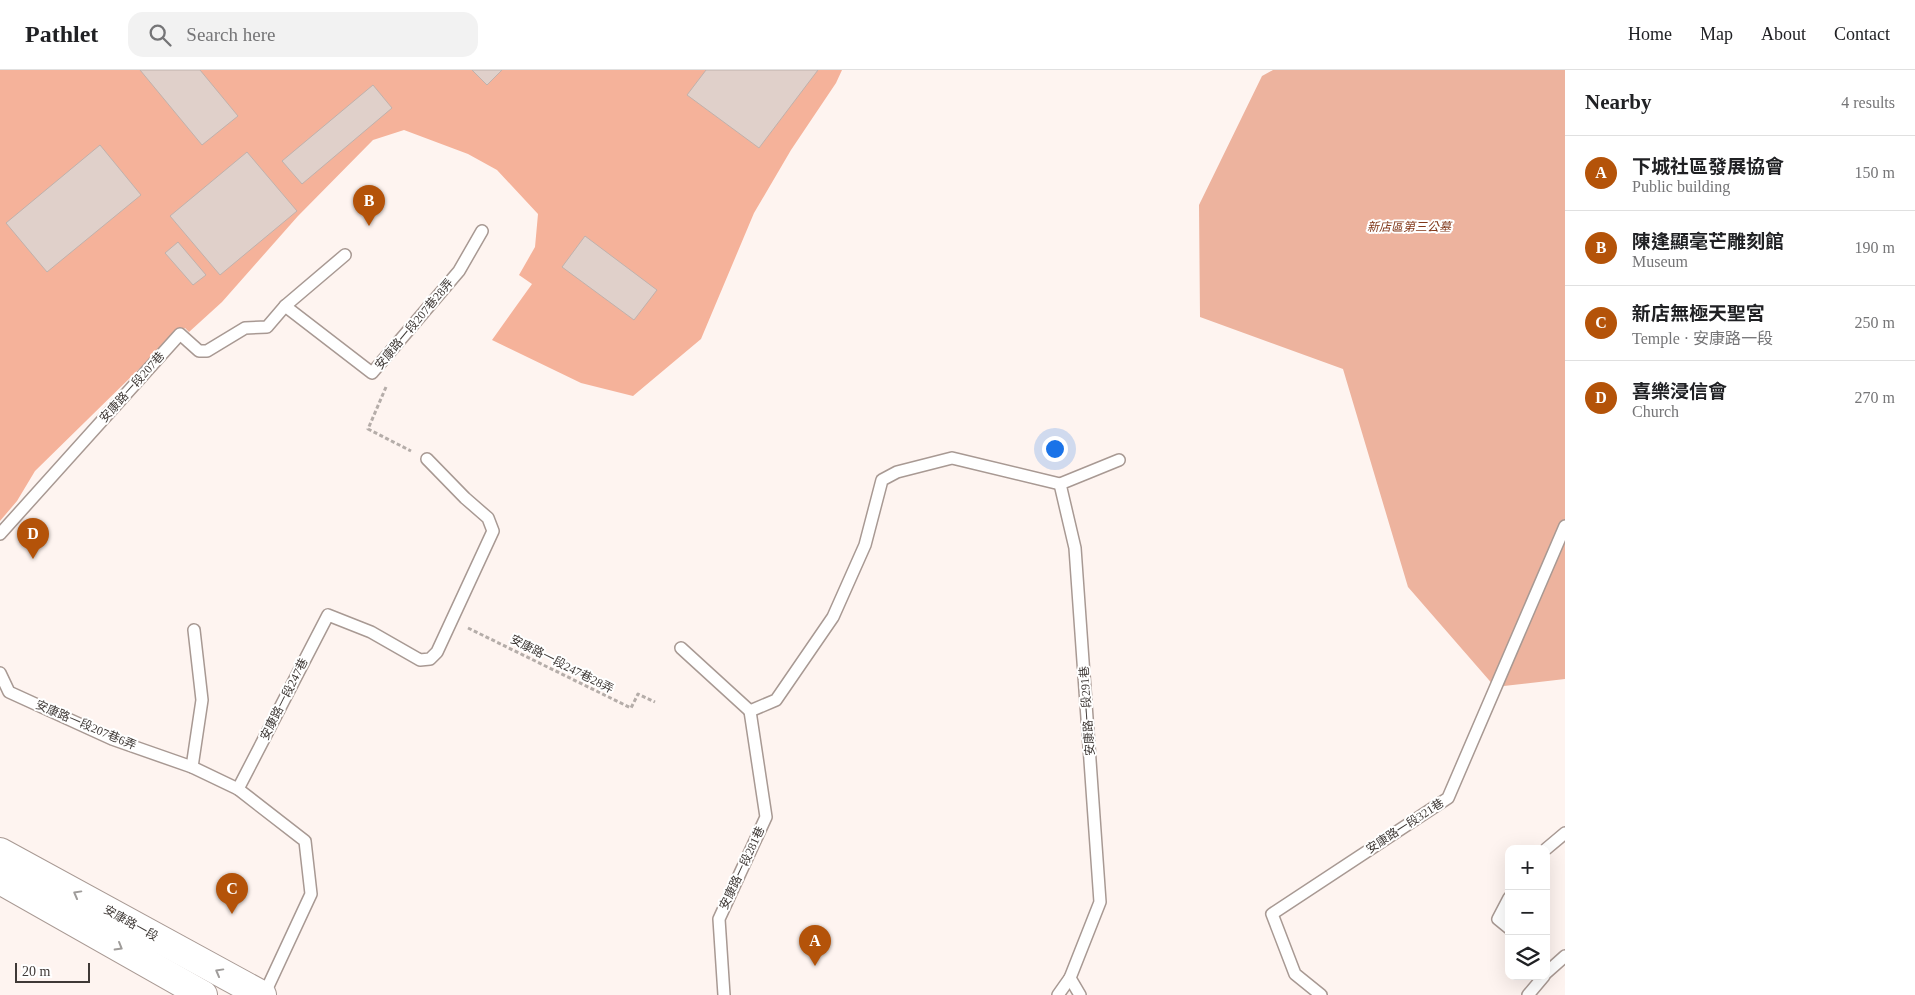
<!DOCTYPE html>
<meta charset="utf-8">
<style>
:root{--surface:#fff;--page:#f2f2f2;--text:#202124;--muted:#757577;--line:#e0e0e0;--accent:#b45309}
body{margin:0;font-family:"Times New Roman","Noto Sans TC",serif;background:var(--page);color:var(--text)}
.controls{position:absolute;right:15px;bottom:15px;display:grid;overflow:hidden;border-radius:10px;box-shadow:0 5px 20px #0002}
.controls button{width:45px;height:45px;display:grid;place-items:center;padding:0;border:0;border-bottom:1px solid var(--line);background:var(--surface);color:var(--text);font:25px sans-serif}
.scale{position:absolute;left:15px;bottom:12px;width:75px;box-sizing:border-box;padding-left:5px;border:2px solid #3f3936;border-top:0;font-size:14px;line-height:18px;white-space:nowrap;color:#3f3936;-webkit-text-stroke:4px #fff;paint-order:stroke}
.you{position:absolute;left:1054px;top:378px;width:18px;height:18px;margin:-12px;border:4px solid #fff;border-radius:50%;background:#1a73e8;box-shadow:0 0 0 8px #1a73e833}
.badge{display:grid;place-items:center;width:32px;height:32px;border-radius:50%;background:var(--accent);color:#fff;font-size:16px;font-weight:700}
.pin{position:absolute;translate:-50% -41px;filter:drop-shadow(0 1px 2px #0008)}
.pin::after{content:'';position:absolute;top:26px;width:18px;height:15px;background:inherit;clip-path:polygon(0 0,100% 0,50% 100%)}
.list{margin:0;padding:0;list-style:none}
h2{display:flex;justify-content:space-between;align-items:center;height:65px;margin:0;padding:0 20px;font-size:21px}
h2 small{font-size:16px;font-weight:400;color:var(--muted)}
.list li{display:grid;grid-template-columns:32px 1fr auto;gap:15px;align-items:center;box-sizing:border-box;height:75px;padding:0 20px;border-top:1px solid var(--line)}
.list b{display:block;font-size:19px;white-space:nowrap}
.list p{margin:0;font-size:16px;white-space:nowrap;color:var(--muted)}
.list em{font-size:16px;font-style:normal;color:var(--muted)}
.icon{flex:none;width:28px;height:28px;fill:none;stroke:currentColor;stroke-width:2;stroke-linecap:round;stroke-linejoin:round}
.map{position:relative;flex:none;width:1565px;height:925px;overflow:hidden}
header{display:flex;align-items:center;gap:30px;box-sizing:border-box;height:70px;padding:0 25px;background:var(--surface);border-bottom:1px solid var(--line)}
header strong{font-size:24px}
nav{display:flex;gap:28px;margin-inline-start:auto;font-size:18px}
.search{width:350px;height:45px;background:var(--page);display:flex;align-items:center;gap:12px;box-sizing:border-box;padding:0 18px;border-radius:15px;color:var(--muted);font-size:19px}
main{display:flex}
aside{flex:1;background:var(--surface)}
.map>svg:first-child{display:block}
.green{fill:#edb39e}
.forest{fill:#f5b29a}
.building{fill:#e0d0ca;stroke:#c0b1ab}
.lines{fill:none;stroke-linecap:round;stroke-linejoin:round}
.service-casing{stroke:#a89993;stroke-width:14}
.secondary-casing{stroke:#a89993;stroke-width:30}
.path{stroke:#b5ada9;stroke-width:3;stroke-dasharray:4 2.5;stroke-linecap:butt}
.service{stroke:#fff;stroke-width:11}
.secondary{stroke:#fff;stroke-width:28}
.oneway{stroke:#9f9c9a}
.labels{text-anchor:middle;stroke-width:4;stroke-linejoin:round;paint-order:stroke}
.park-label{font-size:12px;font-style:italic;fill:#81381a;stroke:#fff}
.street-label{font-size:12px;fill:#3f3936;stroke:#fff}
</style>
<header>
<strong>Pathlet</strong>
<div class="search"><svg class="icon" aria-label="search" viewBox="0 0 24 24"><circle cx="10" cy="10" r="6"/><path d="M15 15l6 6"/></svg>Search here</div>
<nav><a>Home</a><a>Map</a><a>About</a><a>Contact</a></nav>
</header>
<main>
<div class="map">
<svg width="1565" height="925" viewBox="0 0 1565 925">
<rect width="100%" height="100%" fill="#fef4f0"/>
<!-- green -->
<polygon class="green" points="1273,0 1565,0 1565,609 1495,617 1408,517 1343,299 1200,247 1199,135 1262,6"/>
<!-- forest -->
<polygon class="forest" points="0,0 842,0 836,13 791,80 754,143 701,269 633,326 581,313 492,270 532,214 519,205 535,177 538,144 497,100 468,84 404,60 373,70 298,146 222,232 189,262 185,258 137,301 35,401 17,431 0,451"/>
<!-- building -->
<g class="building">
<polygon points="140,0 200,0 238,46 202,75"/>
<polygon points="472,0 502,0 487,15"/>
<polygon points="706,0 818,0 759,78 687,25"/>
<polygon points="373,15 392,38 302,114 282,91"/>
<polygon points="100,75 141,125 47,202 6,153"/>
<polygon points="247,82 297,141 220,205 170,146"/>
<polygon points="585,166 657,220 634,250 562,197"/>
<polygon points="178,172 206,205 193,215 165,183"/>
</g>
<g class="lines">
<!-- service casing -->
<g class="service-casing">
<g id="service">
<polyline points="285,236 372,303 459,201 482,161"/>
<polyline points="0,464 180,264 199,281 207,281 245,258 267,257 285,236 345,185"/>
<polyline points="681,578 750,641"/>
<polyline points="0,603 9,622 112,669 192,697 238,719 305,771 311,824 264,925"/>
<polyline points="750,641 776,630 833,547 865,475 882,410 897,402 952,388 1060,414"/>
<polyline points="192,697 202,630 194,560"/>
<polyline points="238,719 328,545 371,562 420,590 430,589 437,582 493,461 488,448 465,428 427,389"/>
<polyline points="1546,779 1565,763"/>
<polyline points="1509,828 1498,849 1509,858"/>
<polyline points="1546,903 1565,886"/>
<polyline points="724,925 719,849 766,747 750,641"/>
<polyline points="1058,925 1070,908"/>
<polyline points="1080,925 1070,908 1100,832 1075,478 1060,414 1119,390"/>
<polyline points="1321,925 1295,904 1272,844 1448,728 1565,456"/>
<polyline points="1528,925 1544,906"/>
</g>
</g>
<!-- secondary casing -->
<g class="secondary-casing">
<g id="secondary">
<polyline points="0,782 262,925"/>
<polyline points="0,810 203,925"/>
</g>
</g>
<!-- path -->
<g class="path">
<polyline points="386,317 368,359 411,381"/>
<polyline points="468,558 631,638 638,624 655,632"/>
</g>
<!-- service -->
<use href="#service" class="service"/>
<!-- secondary -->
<use href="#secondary" class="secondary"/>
</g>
<!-- one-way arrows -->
<defs><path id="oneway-chevron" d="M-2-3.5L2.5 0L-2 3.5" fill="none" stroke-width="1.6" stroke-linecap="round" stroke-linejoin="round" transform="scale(1.25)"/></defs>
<g class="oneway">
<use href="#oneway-chevron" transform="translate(77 824) rotate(-151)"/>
<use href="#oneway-chevron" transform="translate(119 877) rotate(30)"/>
<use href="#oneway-chevron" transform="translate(219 902) rotate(-151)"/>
</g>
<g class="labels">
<!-- park labels -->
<g class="park-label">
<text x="1409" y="161">新店區第三公墓</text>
</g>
<!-- street labels -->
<g class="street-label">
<text transform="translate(414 254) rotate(-50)" y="4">安康路一段207巷28弄</text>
<text transform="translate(132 317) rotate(-48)" y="4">安康路一段207巷</text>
<text transform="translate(562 594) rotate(27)" y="4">安康路一段247巷28弄</text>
<text transform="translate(284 629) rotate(-63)" y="4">安康路一段247巷</text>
<text transform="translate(1087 641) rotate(-94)" y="4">安康路一段291巷</text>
<text transform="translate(86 655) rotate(23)" y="4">安康路一段207巷6弄</text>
<text transform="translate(1405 756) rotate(-33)" y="4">安康路一段321巷</text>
<text transform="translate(742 798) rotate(-65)" y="4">安康路一段281巷</text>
<text transform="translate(131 853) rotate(29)" y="4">安康路一段</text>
</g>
</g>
</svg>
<div class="controls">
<button>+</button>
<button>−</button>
<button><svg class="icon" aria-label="layers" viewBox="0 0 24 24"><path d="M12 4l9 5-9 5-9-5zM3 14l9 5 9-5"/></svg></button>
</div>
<div class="scale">20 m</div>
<div class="you"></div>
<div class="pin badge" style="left:815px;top:896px">A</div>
<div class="pin badge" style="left:369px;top:156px">B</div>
<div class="pin badge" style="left:232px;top:844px">C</div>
<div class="pin badge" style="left:33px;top:489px">D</div>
</div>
<aside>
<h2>Nearby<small>4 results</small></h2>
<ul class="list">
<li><span class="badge">A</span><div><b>下城社區發展協會</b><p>Public building</p></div><em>150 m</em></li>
<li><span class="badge">B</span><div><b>陳逢顯毫芒雕刻館</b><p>Museum</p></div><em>190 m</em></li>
<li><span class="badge">C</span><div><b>新店無極天聖宮</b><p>Temple · 安康路一段</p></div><em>250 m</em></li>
<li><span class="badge">D</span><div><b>喜樂浸信會</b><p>Church</p></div><em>270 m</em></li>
</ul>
</aside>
</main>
